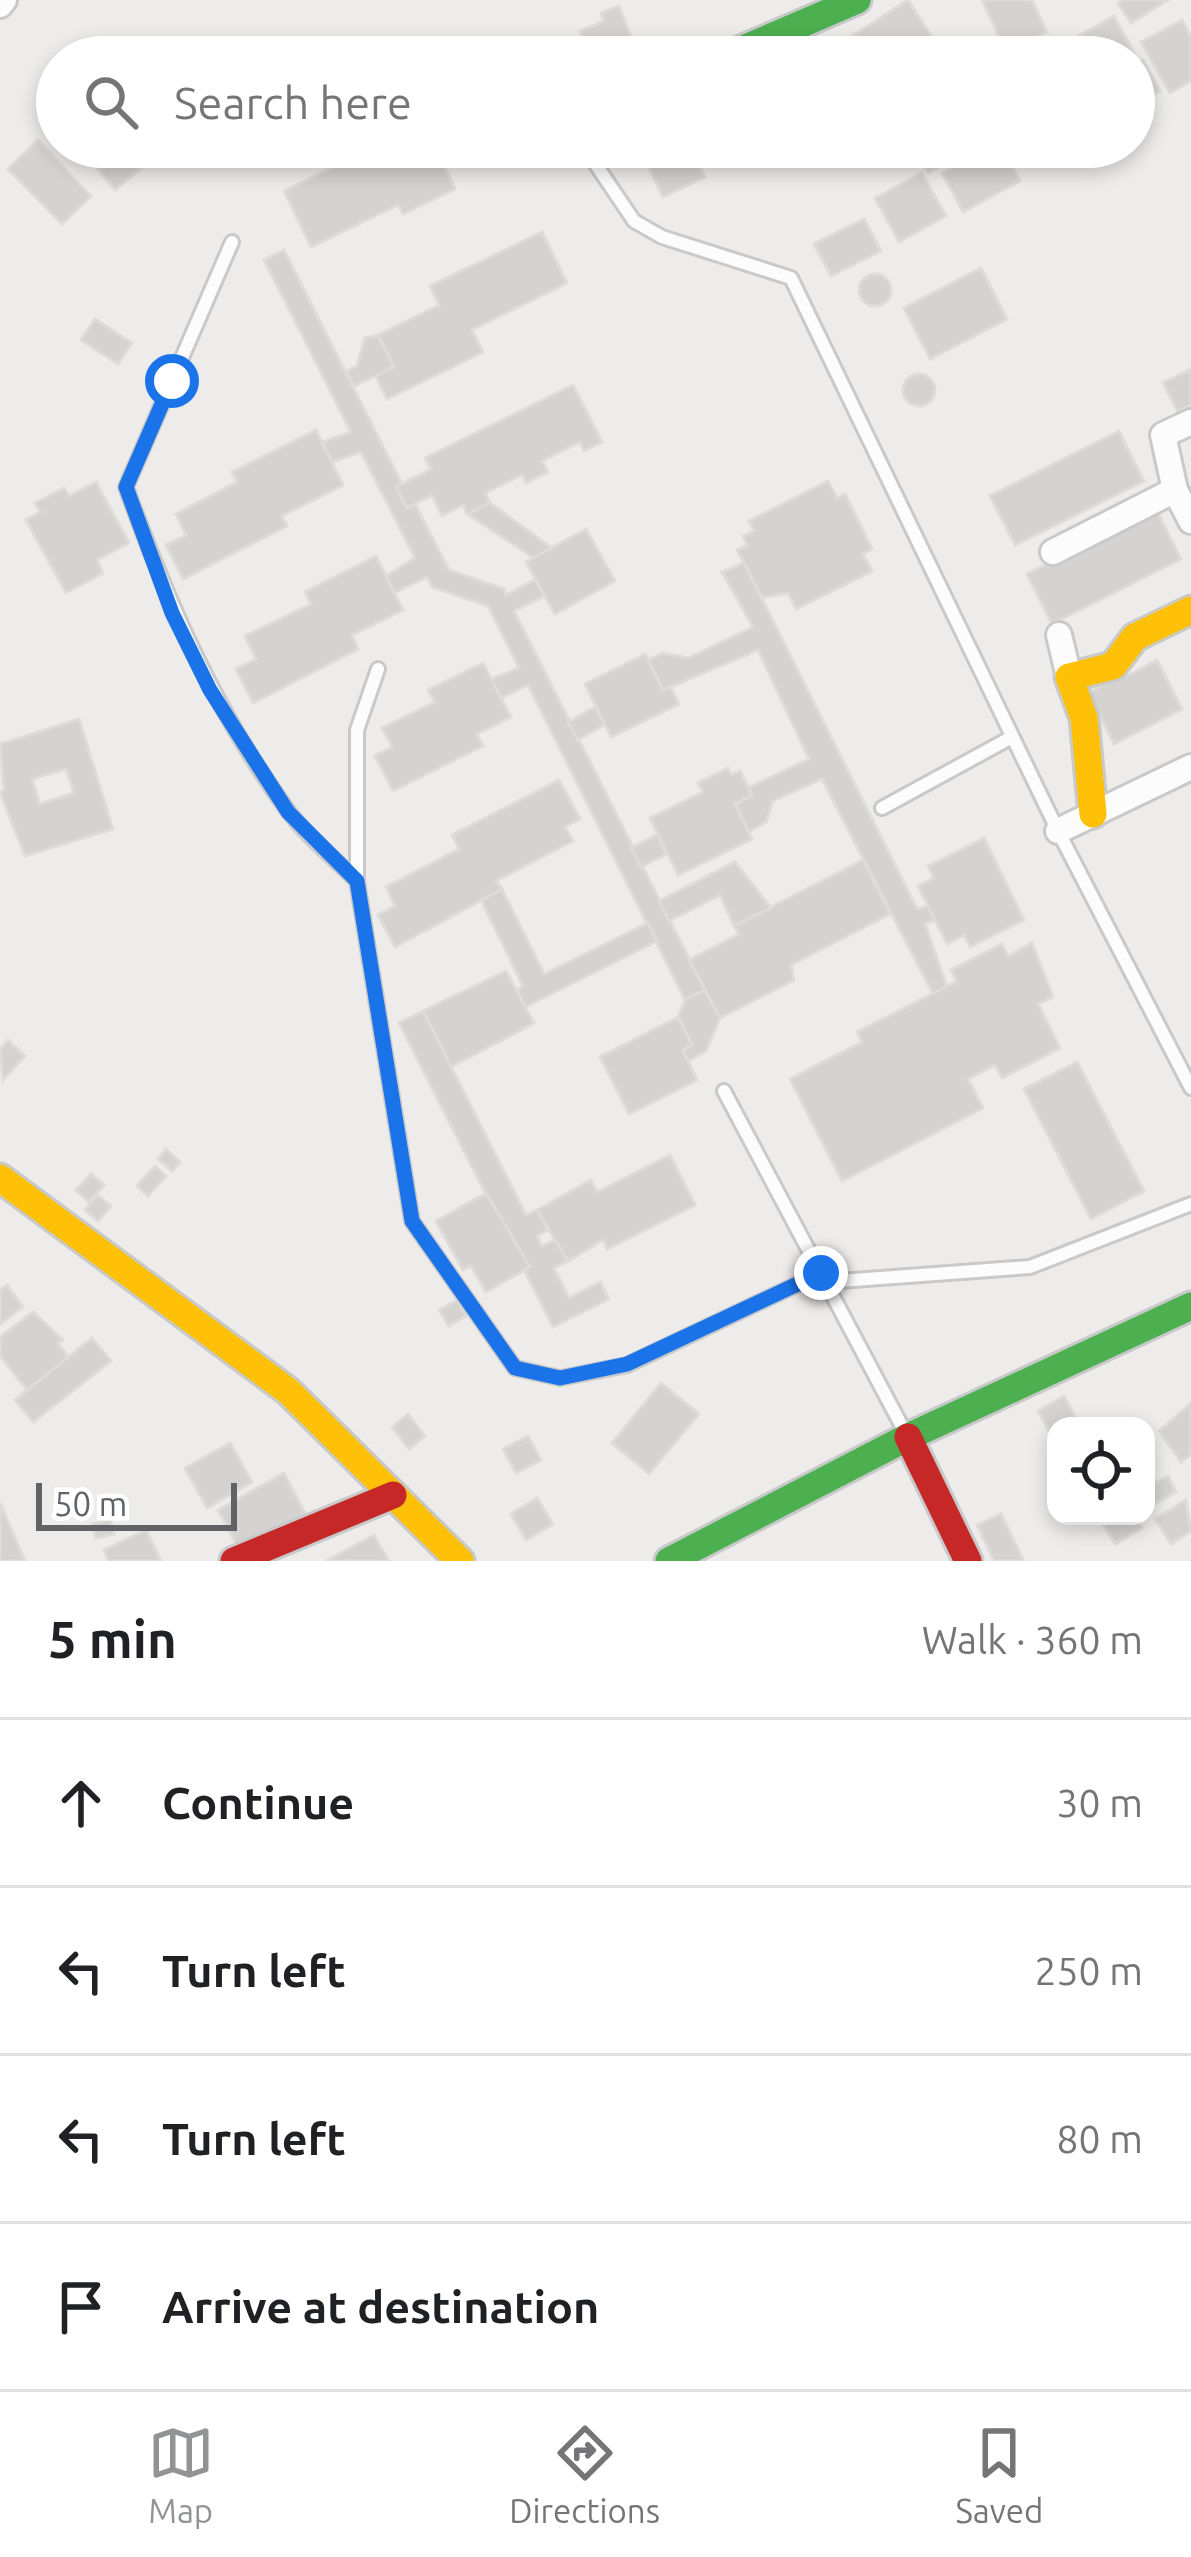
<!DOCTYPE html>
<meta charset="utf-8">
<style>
:root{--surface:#fff;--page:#f2f2f2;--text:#202124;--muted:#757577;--line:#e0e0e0;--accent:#919394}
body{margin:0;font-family:Ubuntu,sans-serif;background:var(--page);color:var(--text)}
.controls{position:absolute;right:36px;bottom:36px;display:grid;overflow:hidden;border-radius:24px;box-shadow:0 6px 18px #0003}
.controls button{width:108px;height:108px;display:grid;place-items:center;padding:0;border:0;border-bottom:3px solid var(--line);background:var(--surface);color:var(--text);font:60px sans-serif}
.scale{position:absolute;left:36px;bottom:30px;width:201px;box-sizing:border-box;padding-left:12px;border:6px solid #5f6366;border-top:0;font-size:33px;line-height:42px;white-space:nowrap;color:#5f6366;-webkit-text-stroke:9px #fff;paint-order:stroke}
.stop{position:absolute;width:36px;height:36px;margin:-27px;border:9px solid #1a73e8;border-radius:50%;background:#fff}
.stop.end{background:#1a73e8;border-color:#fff;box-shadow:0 3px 12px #0008}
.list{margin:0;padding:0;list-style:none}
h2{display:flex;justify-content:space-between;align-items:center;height:156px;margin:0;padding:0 48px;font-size:51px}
h2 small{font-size:39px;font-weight:400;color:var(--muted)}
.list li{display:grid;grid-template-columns:78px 1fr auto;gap:36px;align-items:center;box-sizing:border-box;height:168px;padding:0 48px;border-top:3px solid var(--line)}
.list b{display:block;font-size:45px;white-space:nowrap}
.list em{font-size:39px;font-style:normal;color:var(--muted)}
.icon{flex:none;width:66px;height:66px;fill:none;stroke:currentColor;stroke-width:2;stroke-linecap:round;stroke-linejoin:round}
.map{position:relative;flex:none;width:1191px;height:1561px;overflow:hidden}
.search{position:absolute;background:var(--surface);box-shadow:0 6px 18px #0003;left:36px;right:36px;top:36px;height:132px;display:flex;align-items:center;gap:30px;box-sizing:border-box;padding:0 42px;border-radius:66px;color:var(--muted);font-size:45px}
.sheet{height:828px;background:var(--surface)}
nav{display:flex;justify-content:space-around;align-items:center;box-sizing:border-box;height:168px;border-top:3px solid var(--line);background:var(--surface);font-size:33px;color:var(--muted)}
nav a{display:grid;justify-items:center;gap:6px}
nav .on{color:var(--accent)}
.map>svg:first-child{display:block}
.building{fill:#d5d3d2;stroke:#dedcd9;stroke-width:3;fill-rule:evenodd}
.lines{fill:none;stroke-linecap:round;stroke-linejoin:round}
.lane-casing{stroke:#c9c9c9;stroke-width:18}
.street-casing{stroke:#c9c9c9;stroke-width:30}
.fast-casing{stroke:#c8c9c9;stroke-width:33}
.slow-casing{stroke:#c8c9c9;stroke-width:33}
.jam-casing{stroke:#c8c9c9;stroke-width:33}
.lane{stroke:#fcfcfc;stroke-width:12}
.street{stroke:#fcfcfc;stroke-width:24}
.fast{stroke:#4caf50;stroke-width:27}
.slow{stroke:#ffc107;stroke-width:27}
.jam{stroke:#c62828;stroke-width:27}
.route{stroke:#1a73e8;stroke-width:15}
</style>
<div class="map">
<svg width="1191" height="1561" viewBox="0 0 1191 1561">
<rect width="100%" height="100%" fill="#eeecea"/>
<!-- building -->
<g class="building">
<polygon points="908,0 932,37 900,57 857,57 846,40"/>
<polygon points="982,0 1032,0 1047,32 1006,51"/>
<polygon points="1122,0 1168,0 1131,23 1118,3"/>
<polygon points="619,6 639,57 591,57 580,31 604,21 601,13"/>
<polygon points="1114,16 1134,53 1127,57 1042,57"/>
<polygon points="1182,20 1191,37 1191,81 1170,93 1141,42"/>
<polygon points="495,44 518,49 516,57 492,57"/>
<polygon points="1143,60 1160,91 1144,99 1134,81 1134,64"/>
<polygon points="38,140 91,196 62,224 8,169"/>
<polygon points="93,147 151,147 157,155 115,190 85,153"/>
<polygon points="365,147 382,147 385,153 398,147 435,147 455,189 403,214 398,205 311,247 284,191 367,151"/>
<polygon points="639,147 690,147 705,177 663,197"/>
<polygon points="915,147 973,147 928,173"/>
<polygon points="990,147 1002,147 1020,181 963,212 942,173"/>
<polygon points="922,173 946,216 899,242 875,198"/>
<polygon points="864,219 881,251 831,276 814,244"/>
<polygon points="542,232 567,283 472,330 483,352 387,399 375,375 394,367 378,335 439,305 430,286"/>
<polygon points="284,250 402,484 396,487 407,508 415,504 449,570 504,589 506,595 536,579 545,596 514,611 705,990 685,1000 528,685 501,698 491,679 519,668 488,606 432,587 427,577 394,593 386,576 415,558 361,452 332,462 322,442 351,432 264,260"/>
<polygon points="981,268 1007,319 930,359 904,308"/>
<circle cx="875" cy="290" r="16"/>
<polygon points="95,319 132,343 118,364 81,340"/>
<polygon points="378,335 394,367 354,386 346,371 357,366 365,338"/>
<polygon points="1191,369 1191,405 1178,412 1163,383"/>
<circle cx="919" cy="390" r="16"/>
<polygon points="573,385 602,442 584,451 580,442 542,461 548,472 526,483 522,475 485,493 490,503 467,514 463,505 442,516 432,495 407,508 396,487 431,469 425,458"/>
<polygon points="316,430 343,485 282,516 287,526 183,579 166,545 186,535 176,514 237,482 232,472"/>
<polygon points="1119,431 1144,481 1015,545 990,496"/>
<polygon points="828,481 837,498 845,494 872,549 863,554 872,571 796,609 788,593 762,598 737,550 747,545 743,536 754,531 749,521"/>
<polygon points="96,482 129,543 97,560 103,573 66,593 26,520 40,512 35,503 64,488 69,496"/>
<polygon points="490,503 552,548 534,558 467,514"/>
<polygon points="1156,509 1181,559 1052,624 1027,574"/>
<polygon points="586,529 615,581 555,614 526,562"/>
<polygon points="376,556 403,610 352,635 358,649 253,703 236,669 256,659 245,636 311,604 305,592"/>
<polygon points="744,563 917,909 928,906 935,920 925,924 947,987 933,994 822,779 773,801 766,822 749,832 735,804 752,795 748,788 809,759 758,650 663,690 648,660 663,653 688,658 753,627 722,572"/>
<polygon points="645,654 663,690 670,686 679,704 611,737 585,684"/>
<polygon points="1157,660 1182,709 1114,744 1089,693 1125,671 1127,676"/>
<polygon points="483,663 511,717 477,734 483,746 393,791 375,756 392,747 382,728 435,702 428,690"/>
<polygon points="595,707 604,725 578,740 568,722"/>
<path d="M79 719 113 829 25 856 0 793 4 790 0 744ZM66 769 74 793 40 804 32 779Z"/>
<polygon points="728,768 731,775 740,771 752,795 735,804 752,839 678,875 650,818 703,792 698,783"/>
<polygon points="559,780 580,819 565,827 573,841 496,881 502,889 395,947 378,915 395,906 386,887 459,849 452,835"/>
<polygon points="657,835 666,854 641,867 631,848"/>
<polygon points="984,838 1024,920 970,947 964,935 947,944 918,886 934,878 928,866"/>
<polygon points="863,860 890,914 791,965 794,980 720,1018 689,960 739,934 734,926"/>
<polygon points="735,862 771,908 734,926 720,895 669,921 659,901"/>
<polygon points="502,889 544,974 648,923 657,941 525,1007 517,991 523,986 481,900"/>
<polygon points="1032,943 1053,997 1038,1004 1060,1048 1002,1078 995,1065 968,1079 983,1108 842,1181 790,1079 862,1042 857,1032 957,981 951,970 1002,944 1008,956"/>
<polygon points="506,971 534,1023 449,1068 423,1011"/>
<polygon points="705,990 720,1018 706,1051 688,1061 683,1050 692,1045 678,1017 685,1000"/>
<polygon points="423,1011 526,1215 537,1210 548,1230 537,1236 542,1246 557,1239 568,1261 554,1268 569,1298 600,1282 609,1299 553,1327 399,1023"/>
<polygon points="678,1017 692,1045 683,1050 697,1080 629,1114 600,1057"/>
<polygon points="8,1040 25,1056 3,1080 0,1049"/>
<polygon points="1077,1062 1144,1191 1091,1219 1024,1089"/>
<polygon points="166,1149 180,1162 172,1171 158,1159"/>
<polygon points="670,1155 695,1205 607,1249 603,1240 568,1261 537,1210 591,1180 597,1192"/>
<polygon points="155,1166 166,1176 148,1196 137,1186"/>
<polygon points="91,1174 104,1185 89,1202 76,1190"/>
<polygon points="486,1193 530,1267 486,1292 471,1266 463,1270 436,1221"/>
<polygon points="97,1195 111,1206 98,1221 85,1210"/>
<polygon points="7,1285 23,1307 0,1324 0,1290"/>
<polygon points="457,1300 466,1316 449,1326 439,1310"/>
<polygon points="33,1312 63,1340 58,1343 69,1358 27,1390 0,1356 0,1337"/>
<polygon points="92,1338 111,1361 33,1422 15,1400"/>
<polygon points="661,1383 699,1414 649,1474 612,1443"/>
<polygon points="1064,1396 1080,1426 1056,1426 1056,1443 1038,1411"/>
<polygon points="1191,1403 1191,1454 1181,1462 1159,1431"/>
<polygon points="408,1414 425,1436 409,1449 392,1427"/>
<polygon points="528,1436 541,1460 516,1473 503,1449"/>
<polygon points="230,1443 252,1482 207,1508 185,1468"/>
<polygon points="1146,1465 1156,1483 1168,1476 1176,1492 1146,1509"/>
<polygon points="284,1473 306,1515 238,1547 218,1510"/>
<polygon points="537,1498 553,1524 526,1540 511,1514"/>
<polygon points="1186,1500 1191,1531 1171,1544 1155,1519"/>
<polygon points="0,1503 25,1561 0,1561"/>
<polygon points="1001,1514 1024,1561 994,1561 977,1525"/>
<polygon points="1098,1516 1134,1516 1142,1528 1115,1544"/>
<polygon points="110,1519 114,1534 96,1538 92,1524"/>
<polygon points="146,1530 161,1561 109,1561 104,1550"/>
<polygon points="374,1535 389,1561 326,1561"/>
</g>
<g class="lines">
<!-- lane casing -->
<g class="lane-casing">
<g id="lane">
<polyline points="584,147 634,221 662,237 791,278 1058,831 1191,1088"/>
<path d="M232 242 126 487C168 602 214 709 286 808 305 835 334 858 357 881"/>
<polyline points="378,669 357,730 357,881 412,1221 515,1368 560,1378 627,1365 821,1273"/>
<polyline points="882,808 1012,737"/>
<polyline points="724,1091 906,1434"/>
<polyline points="826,1282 1030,1267 1191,1204"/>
</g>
</g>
<!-- street casing -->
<g class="street-casing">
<g id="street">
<polyline points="0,5 4,0"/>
<polyline points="1191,422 1163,435 1175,490 1191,521"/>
<polyline points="1053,552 1175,490"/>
<polyline points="1059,635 1069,677"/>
<polyline points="1058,831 1191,767"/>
</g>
</g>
<!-- fast casing -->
<g class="fast-casing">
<g id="fast">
<polyline points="725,57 857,0"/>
<polyline points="669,1561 908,1437 1191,1306"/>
</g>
</g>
<!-- slow casing -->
<g class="slow-casing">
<g id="slow">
<polyline points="1093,814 1084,718 1069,677 1113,666 1135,637 1191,610"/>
<polyline points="0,1178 288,1391 460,1561"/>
</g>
</g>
<!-- jam casing -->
<g class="jam-casing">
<g id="jam">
<polyline points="908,1437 968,1561"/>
<polyline points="234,1561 393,1495"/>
</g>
</g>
<!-- lane -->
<use href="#lane" class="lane"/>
<!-- street -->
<use href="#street" class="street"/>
<!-- fast -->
<use href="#fast" class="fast"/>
<!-- slow -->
<use href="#slow" class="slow"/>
<!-- jam -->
<use href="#jam" class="jam"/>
</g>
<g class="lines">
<!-- route -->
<polyline class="route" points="172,381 126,487 172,613 210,690 288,812 357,881 412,1221 515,1368 560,1378 627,1364 821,1273"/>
</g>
</svg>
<div class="controls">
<button><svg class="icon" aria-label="locate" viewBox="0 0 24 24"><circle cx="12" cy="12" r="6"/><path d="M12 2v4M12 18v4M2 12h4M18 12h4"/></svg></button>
</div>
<div class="scale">50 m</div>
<div class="stop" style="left:172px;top:381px"></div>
<div class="stop end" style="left:821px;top:1273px"></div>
<div class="search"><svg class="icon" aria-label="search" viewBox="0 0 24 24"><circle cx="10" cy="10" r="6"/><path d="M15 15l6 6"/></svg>Search here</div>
</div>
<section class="sheet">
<h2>5 min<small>Walk · 360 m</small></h2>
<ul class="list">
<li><svg class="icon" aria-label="ahead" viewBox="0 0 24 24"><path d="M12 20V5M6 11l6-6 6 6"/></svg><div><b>Continue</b></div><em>30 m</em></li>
<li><svg class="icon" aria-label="left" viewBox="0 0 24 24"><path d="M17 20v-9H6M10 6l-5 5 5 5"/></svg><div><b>Turn left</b></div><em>250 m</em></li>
<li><svg class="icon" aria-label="left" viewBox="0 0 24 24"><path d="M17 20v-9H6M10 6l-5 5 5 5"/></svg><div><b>Turn left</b></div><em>80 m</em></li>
<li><svg class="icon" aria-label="arrive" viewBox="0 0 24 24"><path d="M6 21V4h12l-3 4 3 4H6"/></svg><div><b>Arrive at destination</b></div></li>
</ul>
</section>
<nav>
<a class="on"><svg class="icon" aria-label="map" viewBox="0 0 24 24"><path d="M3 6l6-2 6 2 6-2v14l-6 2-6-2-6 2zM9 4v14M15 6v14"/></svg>Map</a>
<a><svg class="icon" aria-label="directions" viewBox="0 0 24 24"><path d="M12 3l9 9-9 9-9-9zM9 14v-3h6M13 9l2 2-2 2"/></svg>Directions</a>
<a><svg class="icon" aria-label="saved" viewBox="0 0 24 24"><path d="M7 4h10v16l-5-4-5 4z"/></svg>Saved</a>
</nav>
